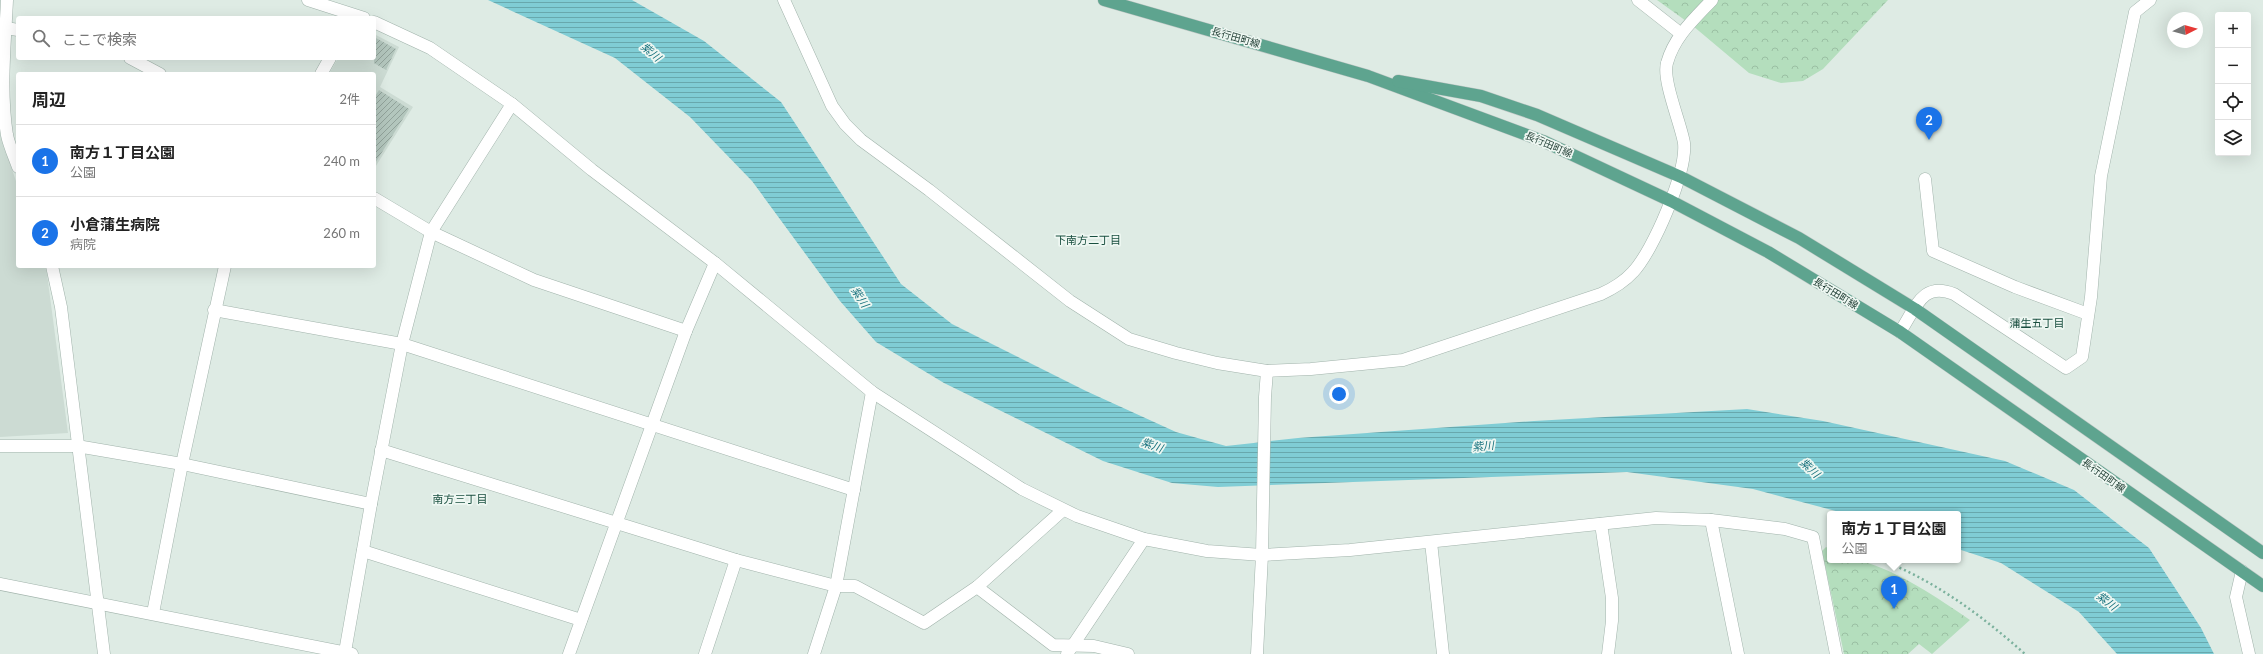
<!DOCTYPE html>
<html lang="ja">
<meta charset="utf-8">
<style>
:root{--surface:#fff;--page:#f2f2f2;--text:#222;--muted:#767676;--line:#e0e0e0;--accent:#1a73e8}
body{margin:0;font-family:Lato,"Noto Sans JP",sans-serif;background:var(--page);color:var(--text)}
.controls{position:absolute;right:12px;top:12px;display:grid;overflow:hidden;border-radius:4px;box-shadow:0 4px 16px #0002}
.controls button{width:36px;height:36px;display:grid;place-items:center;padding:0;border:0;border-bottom:1px solid var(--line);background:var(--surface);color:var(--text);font:20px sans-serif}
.compass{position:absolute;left:2167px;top:12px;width:36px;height:36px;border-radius:50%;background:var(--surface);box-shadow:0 4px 16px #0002;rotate:84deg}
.you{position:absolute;left:1339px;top:394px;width:14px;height:14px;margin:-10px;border:3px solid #fff;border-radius:50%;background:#1a73e8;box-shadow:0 0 0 6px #1a73e833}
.badge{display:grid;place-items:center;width:26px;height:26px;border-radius:50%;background:var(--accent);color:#fff;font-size:13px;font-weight:700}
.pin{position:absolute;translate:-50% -33px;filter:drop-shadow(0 1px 2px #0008)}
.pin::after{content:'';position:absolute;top:21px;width:14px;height:12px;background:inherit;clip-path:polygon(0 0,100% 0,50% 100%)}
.popup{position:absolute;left:1827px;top:511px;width:134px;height:52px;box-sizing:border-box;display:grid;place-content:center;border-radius:4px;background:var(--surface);filter:drop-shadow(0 1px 3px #0005);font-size:13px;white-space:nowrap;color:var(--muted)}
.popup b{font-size:15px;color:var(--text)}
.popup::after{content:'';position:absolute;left:50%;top:100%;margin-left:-8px;border:8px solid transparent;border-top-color:var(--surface)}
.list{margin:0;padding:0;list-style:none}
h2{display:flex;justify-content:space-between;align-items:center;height:52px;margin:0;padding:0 16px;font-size:17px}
h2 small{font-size:13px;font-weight:400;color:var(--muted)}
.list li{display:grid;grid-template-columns:26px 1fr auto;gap:12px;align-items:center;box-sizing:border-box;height:72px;padding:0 16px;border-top:1px solid var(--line)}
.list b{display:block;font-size:15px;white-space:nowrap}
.list p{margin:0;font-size:13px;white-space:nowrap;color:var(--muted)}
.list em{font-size:13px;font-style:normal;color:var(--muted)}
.icon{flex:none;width:22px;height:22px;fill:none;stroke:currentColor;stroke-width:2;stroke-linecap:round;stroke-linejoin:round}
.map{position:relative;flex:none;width:2263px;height:654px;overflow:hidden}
.search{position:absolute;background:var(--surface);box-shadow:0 4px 16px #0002;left:16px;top:16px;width:360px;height:44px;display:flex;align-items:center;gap:10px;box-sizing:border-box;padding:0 14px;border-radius:4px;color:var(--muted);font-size:15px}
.panel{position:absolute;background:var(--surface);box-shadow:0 4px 16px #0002;left:16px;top:72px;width:360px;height:196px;border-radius:4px}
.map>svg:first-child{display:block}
.built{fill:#ccdbd3}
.forest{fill:url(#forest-crowns)}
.water{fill:url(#water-rules)}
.building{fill:url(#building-hatch)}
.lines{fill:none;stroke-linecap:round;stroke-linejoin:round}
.minor-casing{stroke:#a1b3ab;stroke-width:13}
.major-casing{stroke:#c0c8c6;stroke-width:13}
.path{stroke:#7bb19d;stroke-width:2.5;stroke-dasharray:2 3;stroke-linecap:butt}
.minor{stroke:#fff;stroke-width:12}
.major{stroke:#5ea48f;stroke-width:12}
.labels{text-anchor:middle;stroke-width:3.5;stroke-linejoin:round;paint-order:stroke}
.street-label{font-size:10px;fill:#1e3c32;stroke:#eef7f2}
.water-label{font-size:11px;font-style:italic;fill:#14707c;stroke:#eef7f2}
.neighbourhood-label{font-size:11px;fill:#194f3f;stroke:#eef7f2}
</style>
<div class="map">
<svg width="2263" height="654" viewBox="0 0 2263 654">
<defs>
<pattern id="forest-crowns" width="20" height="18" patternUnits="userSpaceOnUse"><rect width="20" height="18" fill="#b4debd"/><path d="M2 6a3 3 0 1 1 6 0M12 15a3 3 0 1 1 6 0" fill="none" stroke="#9abfa3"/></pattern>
<pattern id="water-rules" width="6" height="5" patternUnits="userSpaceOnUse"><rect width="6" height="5" fill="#80cdd5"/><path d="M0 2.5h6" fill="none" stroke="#68a8ad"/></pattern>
<pattern id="building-hatch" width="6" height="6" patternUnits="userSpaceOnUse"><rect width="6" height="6" fill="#b3c6bd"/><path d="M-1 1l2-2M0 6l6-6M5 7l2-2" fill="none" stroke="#91a29a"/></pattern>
</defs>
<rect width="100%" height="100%" fill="#deebe4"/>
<!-- built -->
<g class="built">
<polygon points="374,34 399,47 380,87 413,107 374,169 374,74 329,74 338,58 374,58"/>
<polygon points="0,134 18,187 18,266 45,266 47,274 68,433 0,437"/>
</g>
<!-- forest -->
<g class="forest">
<polygon points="1657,0 1888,0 1823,69 1803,81 1781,83 1749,73 1693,26"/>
<path d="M1826 547 1830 549V560C1839 560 1852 558 1861 561 1898 571 1938 598 1970 620L1932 654 1919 644 1908 654H1844L1822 551Z"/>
</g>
<!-- water -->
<polygon class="water" points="488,0 632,0 704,41 781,102 901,284 952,324 1086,391 1176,432 1226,446 1298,438 1534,421 1747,409 1823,421 2005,461 2074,490 2149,548 2201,628 2214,654 2117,654 2079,612 2001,563 1958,549 1958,514 1847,514 1753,489 1627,472 1218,487 1172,483 1103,461 944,383 876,342 840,301 752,181 690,117 615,58"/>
<!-- building -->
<g class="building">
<polygon points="374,37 396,49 386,70 374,63"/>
<polygon points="379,90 409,109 374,165 374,98"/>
</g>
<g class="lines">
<!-- minor casing -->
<g class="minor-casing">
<g id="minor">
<path d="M7 0C5 44 0 91 7 135 9 145 14 156 18 167"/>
<polyline points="308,0 364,18"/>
<path d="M784 0 832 106 845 124 861 140 929 190 1070 301 1129 339 1176 353 1217 363 1267 371 1311 369 1403 360 1601 294C1614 288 1624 282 1633 272 1653 251 1687 172 1684 143 1681 124 1662 80 1667 63 1674 37 1694 19 1712 0"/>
<polyline points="1638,0 1680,33"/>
<polyline points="374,22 430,48 512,104 592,170 715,263 872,392 1022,489 1077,516 1144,539 1207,551 1262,555 1350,550 1656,518 1711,520 1785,529 1813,537 1836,654"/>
<polyline points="6,28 18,30"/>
<polyline points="130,58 160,74"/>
<polyline points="321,74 330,58"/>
<polyline points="1925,179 1933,251 2015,287 2088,314"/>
<polyline points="374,198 431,232 534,280 686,331"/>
<polyline points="52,266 61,307 104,654"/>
<polyline points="214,310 402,344 854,490"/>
<path d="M1900 332C1916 308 1922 281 1954 294L2066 368 2082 357 2091 297 2101 176 2135 12 2150 0"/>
<polyline points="0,446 77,446 182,464 371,504"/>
<polyline points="381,450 736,560 836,586 855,586 924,623 977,587 1063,510"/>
<polyline points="1711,520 1738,654"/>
<polyline points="1601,524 1612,598 1612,621 1608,654"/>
<polyline points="1431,542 1443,654"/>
<polyline points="363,551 581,620"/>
<polyline points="2242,571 2236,597 2249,654"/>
<polyline points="0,584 352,654"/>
<polyline points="977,587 1053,645 1094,646 1128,654"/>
<polyline points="153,613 182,464 225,266"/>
<polyline points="345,652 371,504 402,344 431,232 512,104"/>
<polyline points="569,654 686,331 715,263"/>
<polyline points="705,654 736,560"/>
<polyline points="814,654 836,586 872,392"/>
<polyline points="1067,654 1144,539"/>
<polyline points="1257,654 1262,555 1265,397 1267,371"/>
</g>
</g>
<!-- major casing -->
<g class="major-casing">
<g id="major">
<polyline points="1104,0 1368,76 1543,141 1671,201 1768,252 1900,332 2263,586"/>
<polyline points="1398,81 1481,96 1537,115 1681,177 1799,238 1915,309 2263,553"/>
</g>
</g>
<!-- path -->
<path class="path" d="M1881 560C1936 581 1982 616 2025 654"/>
<!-- minor -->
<use href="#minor" class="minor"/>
<!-- major -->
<use href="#major" class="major"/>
</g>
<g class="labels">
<!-- street labels -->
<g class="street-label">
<text transform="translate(1236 37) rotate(16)" y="4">長行田町線</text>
<text transform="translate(1549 144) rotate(23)" y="4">長行田町線</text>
<text transform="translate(1836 293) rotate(31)" y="4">長行田町線</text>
<text transform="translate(2104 475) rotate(35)" y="4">長行田町線</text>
</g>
<!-- water labels -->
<g class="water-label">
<text transform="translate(651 52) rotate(40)" y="4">紫川</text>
<text transform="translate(860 297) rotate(57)" y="4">紫川</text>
<text transform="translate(1152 445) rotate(19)" y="4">紫川</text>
<text transform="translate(1483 446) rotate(-5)" y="4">紫川</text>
<text transform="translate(1810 468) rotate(43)" y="4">紫川</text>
<text transform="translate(2107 601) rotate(38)" y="4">紫川</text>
</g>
<!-- neighbourhood labels -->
<g class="neighbourhood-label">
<text x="1088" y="244">下南方二丁目</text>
<text x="2037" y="327">蒲生五丁目</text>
<text x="460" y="503">南方三丁目</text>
</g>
</g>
</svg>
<div class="controls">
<button>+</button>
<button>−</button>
<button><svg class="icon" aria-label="locate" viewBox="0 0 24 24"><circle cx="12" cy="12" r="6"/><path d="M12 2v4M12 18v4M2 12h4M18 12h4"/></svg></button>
<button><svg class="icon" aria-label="layers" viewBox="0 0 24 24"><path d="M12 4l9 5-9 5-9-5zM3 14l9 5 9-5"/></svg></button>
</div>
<svg class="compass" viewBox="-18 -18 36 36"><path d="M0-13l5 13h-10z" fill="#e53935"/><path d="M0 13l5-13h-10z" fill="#767676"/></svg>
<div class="you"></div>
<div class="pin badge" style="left:1894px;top:609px">1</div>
<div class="popup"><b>南方１丁目公園</b>公園</div>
<div class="pin badge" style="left:1929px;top:140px">2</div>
<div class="search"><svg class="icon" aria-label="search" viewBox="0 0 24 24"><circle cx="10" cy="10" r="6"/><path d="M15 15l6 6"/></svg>ここで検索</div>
<section class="panel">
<h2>周辺<small>2件</small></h2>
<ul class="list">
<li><span class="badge">1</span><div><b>南方１丁目公園</b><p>公園</p></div><em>240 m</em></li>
<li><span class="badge">2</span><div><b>小倉蒲生病院</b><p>病院</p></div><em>260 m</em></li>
</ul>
</section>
</div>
